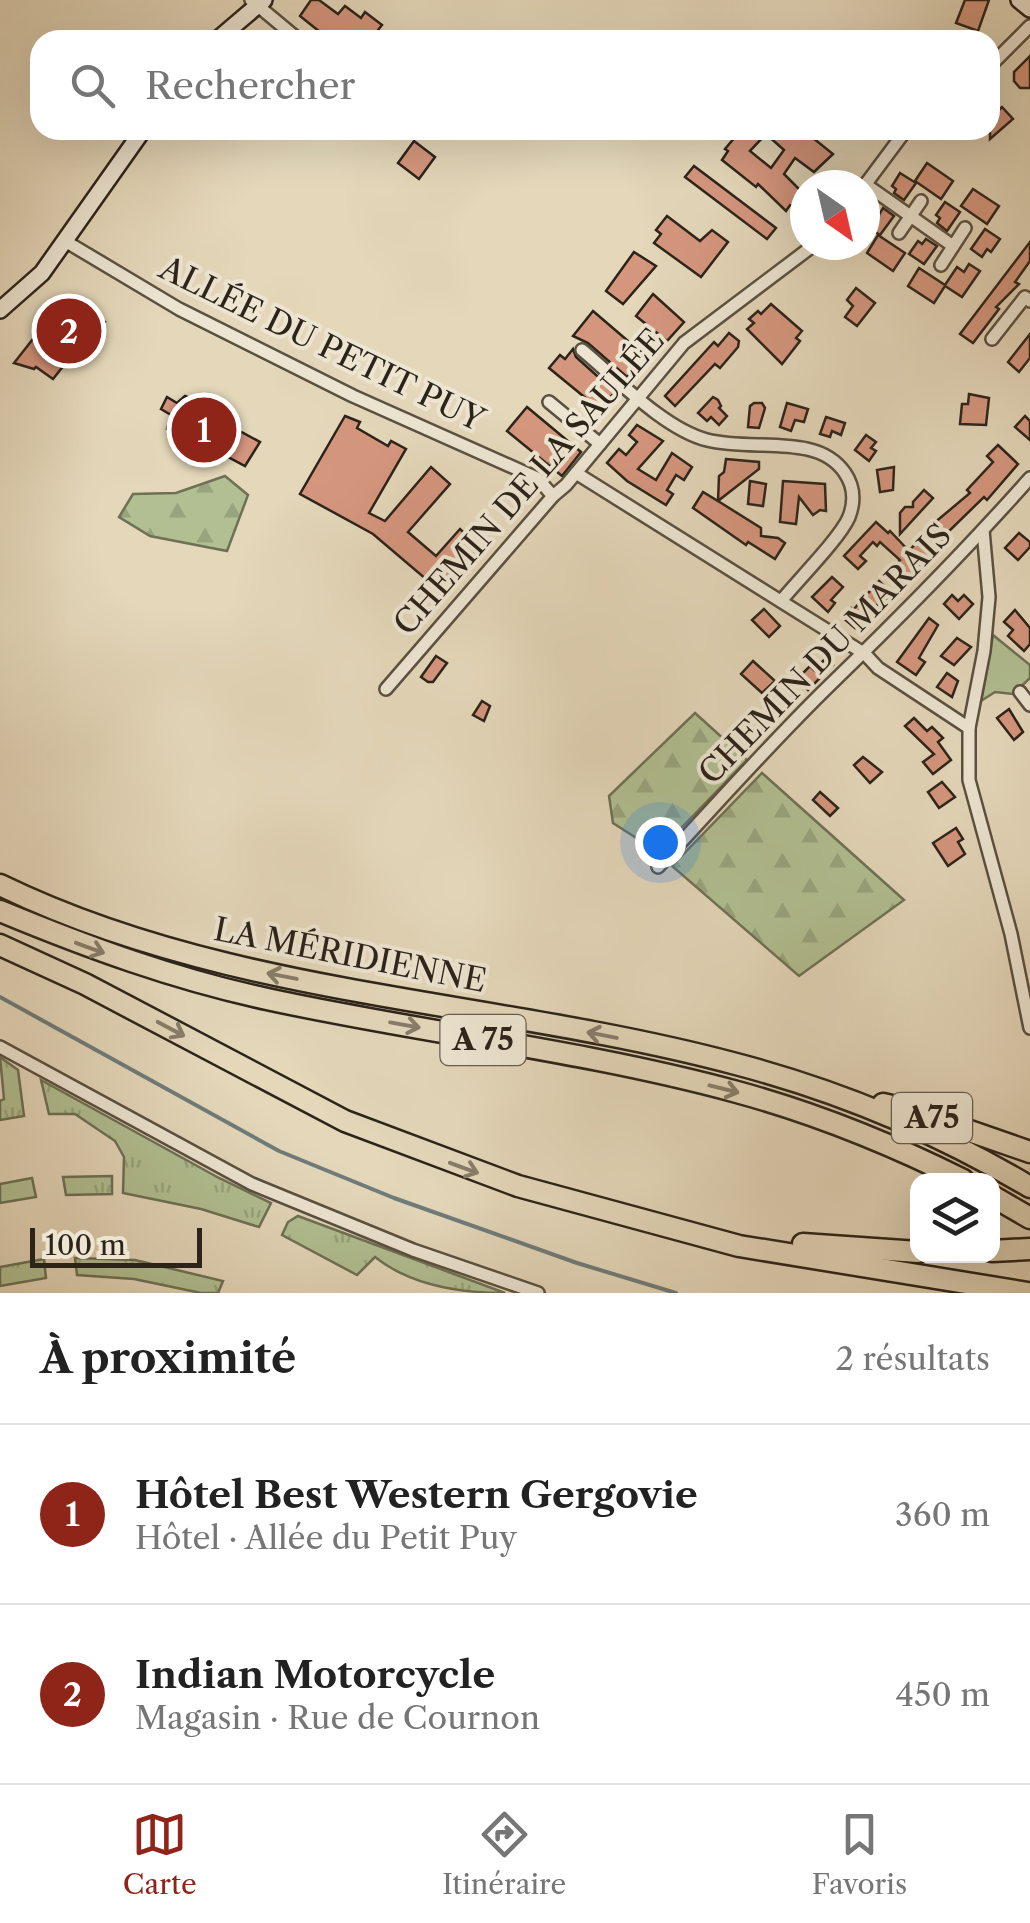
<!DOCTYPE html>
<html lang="fr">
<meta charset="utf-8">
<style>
:root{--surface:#fff;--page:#f2f2f2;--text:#222;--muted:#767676;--line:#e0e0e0;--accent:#8f2418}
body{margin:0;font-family:"Libre Caslon Text",serif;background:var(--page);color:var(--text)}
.controls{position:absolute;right:30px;bottom:30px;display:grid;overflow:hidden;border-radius:20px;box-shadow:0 10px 40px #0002}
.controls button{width:90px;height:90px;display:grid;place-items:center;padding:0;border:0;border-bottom:2px solid var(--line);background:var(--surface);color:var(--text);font:50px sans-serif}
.compass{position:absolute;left:790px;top:170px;width:90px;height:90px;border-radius:50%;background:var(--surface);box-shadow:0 10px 40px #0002;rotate:146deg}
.scale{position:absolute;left:30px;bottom:25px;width:172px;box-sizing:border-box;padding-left:10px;border:5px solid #2c2319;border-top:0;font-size:28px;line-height:35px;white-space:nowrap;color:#2c2319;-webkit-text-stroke:8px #ede5d2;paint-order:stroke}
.you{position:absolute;left:660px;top:842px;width:35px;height:35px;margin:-25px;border:8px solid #fff;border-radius:50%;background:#1a73e8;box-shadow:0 0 0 15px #1a73e833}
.badge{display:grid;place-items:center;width:65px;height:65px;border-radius:50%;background:var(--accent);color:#fff;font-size:32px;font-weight:700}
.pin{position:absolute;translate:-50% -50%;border:5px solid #fff;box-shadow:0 2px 10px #0006}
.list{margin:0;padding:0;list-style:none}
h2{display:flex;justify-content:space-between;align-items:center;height:130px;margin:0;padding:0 40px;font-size:42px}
h2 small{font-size:32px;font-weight:400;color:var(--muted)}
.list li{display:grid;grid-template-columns:65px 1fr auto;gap:30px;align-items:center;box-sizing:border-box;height:180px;padding:0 40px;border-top:2px solid var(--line)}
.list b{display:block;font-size:38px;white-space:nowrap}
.list p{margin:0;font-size:32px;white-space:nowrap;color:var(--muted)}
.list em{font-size:32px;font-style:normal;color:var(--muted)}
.icon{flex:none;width:55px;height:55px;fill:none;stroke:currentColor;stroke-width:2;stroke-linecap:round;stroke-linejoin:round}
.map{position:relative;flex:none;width:1030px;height:1293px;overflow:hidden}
.search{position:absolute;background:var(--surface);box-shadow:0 10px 40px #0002;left:30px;right:30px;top:30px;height:110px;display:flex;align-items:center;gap:25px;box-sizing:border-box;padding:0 35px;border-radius:30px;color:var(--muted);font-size:38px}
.sheet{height:490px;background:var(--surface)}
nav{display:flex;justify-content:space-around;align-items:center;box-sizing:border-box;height:140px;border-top:2px solid var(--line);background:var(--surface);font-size:28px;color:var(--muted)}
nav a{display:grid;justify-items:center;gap:5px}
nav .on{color:var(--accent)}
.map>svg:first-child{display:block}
.grass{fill:url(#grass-tufts);stroke:#6e7156;stroke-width:2.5}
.forest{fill:url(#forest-firs);stroke:#6e7156;stroke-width:2.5}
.park{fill:#b1bf92;stroke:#6e7156;stroke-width:2.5}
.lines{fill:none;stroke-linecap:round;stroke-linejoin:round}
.stream{stroke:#6f7c7a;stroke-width:4}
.building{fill:#d5967e;stroke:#2c2319;stroke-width:2.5;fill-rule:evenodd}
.street-casing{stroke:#5a5041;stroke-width:16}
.secondary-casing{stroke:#2c2319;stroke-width:20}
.highway-casing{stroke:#2c2319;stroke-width:25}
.street{stroke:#ede5d2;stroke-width:11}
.secondary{stroke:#ede5d2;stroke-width:15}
.highway{stroke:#e4d7ba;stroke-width:20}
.oneway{stroke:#887d6a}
.labels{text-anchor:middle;stroke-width:8;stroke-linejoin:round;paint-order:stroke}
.shield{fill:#ede5d2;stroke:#665d50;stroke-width:2.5}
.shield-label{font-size:30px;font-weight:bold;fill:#2c2319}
.street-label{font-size:32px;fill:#2c2319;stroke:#ede5d2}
</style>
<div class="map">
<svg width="1030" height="1293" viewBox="0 0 1030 1293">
<defs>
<pattern id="grass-tufts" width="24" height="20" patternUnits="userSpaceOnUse" patternTransform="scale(2.5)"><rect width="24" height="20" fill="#b1bf92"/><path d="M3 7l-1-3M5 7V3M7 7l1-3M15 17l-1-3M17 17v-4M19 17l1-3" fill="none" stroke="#98a47d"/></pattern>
<pattern id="forest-firs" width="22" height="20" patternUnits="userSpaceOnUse" patternTransform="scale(2.5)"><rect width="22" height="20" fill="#b1bf92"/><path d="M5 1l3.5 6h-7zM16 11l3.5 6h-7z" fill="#98a47d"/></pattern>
</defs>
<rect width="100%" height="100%" fill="#e4d7ba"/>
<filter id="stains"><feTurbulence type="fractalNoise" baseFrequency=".002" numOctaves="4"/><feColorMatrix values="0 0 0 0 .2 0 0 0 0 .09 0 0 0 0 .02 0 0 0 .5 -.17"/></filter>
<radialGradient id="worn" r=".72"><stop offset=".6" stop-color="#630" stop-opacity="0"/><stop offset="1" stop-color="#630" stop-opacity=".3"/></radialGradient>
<!-- grass -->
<g class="grass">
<polygon points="0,1057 18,1070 24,1116 0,1120 0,1101 4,1099"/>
<polygon points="41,1080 219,1178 271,1203 259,1227 201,1209 123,1193 124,1157 115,1141 75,1114 49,1114"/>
<polygon points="112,1176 112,1194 66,1195 63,1177"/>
<polygon points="32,1178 36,1197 0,1203 0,1184"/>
<path d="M298 1216 505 1293C461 1293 410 1285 375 1257L357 1275 282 1235 288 1222Z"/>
<polygon points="75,1258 135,1260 223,1281 218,1293 201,1293 134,1279 77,1275"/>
<polygon points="44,1259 46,1278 0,1286 0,1267"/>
</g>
<!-- forest -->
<g class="forest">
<polygon points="225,476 248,495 227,551 150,536 119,517 133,494 176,493"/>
<polygon points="695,713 747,760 658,852 613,823 609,796"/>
<polygon points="762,773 904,900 799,976 672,866"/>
</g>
<!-- park -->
<polygon class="park" points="993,635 1030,665 1030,678 1013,694 995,692 981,701"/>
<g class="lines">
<!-- stream -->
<polyline class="stream" points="0,997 279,1151 394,1198 577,1263 676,1293"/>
</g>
<!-- building -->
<g class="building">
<polygon points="311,0 319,0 338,14 345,6 361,18 365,12 382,25 370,40 330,40 300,16"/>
<polygon points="965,0 989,0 978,31 956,23"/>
<polygon points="1030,56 1030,88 1020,88 1014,81 1014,72"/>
<polygon points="1002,107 1013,119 990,139 990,118"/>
<path d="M741 130H803L833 154 814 172 795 158 784 174 804 194 794 207 790 205 786 211 758 184 756 187 722 160 728 151 725 149ZM766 134 784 150 771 168 750 151Z"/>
<polygon points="414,141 435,157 419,179 398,163"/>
<polygon points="927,163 953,181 941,199 915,181"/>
<polygon points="694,166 776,228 767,239 685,177"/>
<polygon points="900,173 916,183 904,200 894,193 896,189 892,186"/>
<polygon points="973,189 999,206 987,224 961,206"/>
<polygon points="945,202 960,212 947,231 937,223 940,218 936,215"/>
<polygon points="883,208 894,216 880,235 865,225 874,212 879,215"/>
<polygon points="667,216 700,241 712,230 728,242 701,277 654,243 661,234 656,230"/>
<polygon points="985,229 1000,239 991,252 987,249 982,257 971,249"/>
<polygon points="878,235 905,253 893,271 867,253"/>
<polygon points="926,239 937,246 924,264 909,254 918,241 922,244"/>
<polygon points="1030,242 1030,261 1015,282 1019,284 996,307 999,309 973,343 960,334"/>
<polygon points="634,252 656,266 623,304 606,291"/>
<polygon points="969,264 980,271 962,297 945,286 934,303 908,286 919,268 945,285 957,267 964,272"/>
<polygon points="856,288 875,303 857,326 845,317 853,306 847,300"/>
<polygon points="653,294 684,322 667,341 636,316"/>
<polygon points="78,301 105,322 88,344 84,340 53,379 36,367 34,369 14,363 55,311 65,318"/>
<polygon points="771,304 802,331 796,338 800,341 782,364 747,329 754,323 749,319 758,311 761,314"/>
<polygon points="593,311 649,359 639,372 635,368 627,377 588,343 573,336"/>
<polygon points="729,333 739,341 738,347 720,368 715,364 675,406 665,396 714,342 718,346"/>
<polygon points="1030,334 1030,358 1019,372 1008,362"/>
<polygon points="573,349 576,357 615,392 599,409 549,368 560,355 565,359"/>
<polygon points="969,394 989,398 986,425 960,424 962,404 968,404"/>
<polygon points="185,396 212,407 210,410 216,413 214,417 260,442 245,466 200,442 198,446 193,443 186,455 179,451 186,439 167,429 171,415 161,409 167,397 177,403"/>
<polygon points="713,397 718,400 721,406 719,408 727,416 719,425 711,417 707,421 698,413"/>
<polygon points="754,403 762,403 765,408 759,428 748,427 750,406"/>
<polygon points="787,403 808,409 804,422 795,420 791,431 780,427"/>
<polygon points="527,407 581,452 562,476 507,431"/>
<polygon points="345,416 360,422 357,428 388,446 391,441 406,449 369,513 385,521 431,467 450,484 408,532 436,556 460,529 473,541 471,544 477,549 440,591 373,534 300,494"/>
<polygon points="1025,416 1030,421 1030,440 1015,427"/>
<polygon points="826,417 845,423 841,435 832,431 830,437 820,434"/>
<polygon points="637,425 663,441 638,469 656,480 672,453 692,467 684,480 676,475 667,490 673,494 666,505 627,481 607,463 619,449 626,455 637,442 629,435"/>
<polygon points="866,435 876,442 871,448 876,451 869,461 855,450"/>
<polygon points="998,445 1018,464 987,500 984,497 945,535 947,537 907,581 893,568 900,560 880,542 877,546 873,542 860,556 866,561 858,569 844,556 876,522 888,533 890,531 909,551 933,524 970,493 967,490 993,462 987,456"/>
<polygon points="726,459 759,462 759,469 718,501 761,528 761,536 778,538 785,543 775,559 748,542 746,545 693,508 703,492 718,501 719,476 724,472"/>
<polygon points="894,467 893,490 880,492 877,470"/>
<polygon points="750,481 766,484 763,506 748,504"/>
<polygon points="783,481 825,484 826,511 820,510 813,515 799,497 796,524 780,522"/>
<polygon points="924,490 933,498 900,534 900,513 905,507 913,507 913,502"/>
<polygon points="1019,533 1030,542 1030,547 1018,560 1005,548"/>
<polygon points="832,577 843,587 831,600 835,603 828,612 812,597"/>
<polygon points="879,581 892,594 880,606 878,604 855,628 842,617 851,608 853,610"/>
<polygon points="952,595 958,601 964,595 973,604 959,619 944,604"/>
<polygon points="764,609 780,626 769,637 752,620"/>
<polygon points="1015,610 1030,628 1030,644 1024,651 1008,636 1013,630 1004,622"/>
<polygon points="929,618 938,625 919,658 925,662 916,675 897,662"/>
<polygon points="957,638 971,647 954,665 941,656"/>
<polygon points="436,656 447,663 433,682 428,682 421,677"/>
<polygon points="826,658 833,665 808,690 797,679 810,666 814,670"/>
<polygon points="753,661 775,681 762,693 741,674"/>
<polygon points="947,673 958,681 952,697 937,687"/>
<polygon points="482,701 490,706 484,721 473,715"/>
<polygon points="1009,709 1023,732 1014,740 997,718"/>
<polygon points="914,718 927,731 932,727 943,738 938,742 951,760 933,774 923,762 934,754 905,726"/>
<polygon points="863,757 882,772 870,783 854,765"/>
<polygon points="942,782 955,797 939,808 928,792"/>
<polygon points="820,792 838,808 830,816 813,800"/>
<polygon points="956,828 963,839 958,842 965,854 948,866 933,843"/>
</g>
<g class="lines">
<!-- street casing -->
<g class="street-casing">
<g id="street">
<polyline points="251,0 299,40"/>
<polyline points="990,66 1030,26"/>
<polyline points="865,184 953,246"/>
<polyline points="865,185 906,130"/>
<polyline points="899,233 921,201"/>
<polyline points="65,241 179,309 353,396 537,478 553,496"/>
<polyline points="941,265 965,228"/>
<polyline points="992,339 1025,297 1030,301"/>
<path d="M582 350C616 378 664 429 707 440 739 448 775 442 807 449 839 456 862 483 849 517 840 538 798 580 781 601"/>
<polyline points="549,402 600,444"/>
<polyline points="576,473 865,654 878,668 969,728"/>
<polyline points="983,530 989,597 984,651 969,728 969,780 1011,934 1030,1028"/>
<polyline points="386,689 553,496 566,485 684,343 814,245"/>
<polyline points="1020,692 1030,705"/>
<path d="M658 867C716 805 772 741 833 682 901 616 967 549 1030 478"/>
<polyline points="0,1047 252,1184 413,1250 538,1293"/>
</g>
</g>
<!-- secondary casing -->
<g class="secondary-casing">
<g id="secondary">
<polyline points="1019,0 1030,9"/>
<polyline points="217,40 264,0"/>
<polyline points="0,310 42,273 143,130"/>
</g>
</g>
<!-- highway casing -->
<g class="highway-casing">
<g id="highway">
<path d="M0 885C230 997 493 999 736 1064 839 1091 939 1133 1030 1187"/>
<path d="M0 911C87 947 174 979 267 999 423 1033 583 1050 737 1092 814 1113 891 1144 963 1180"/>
<polyline points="0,945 85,984 345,1121 518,1186 739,1246 1028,1293"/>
<polyline points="883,1104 909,1110 1030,1152"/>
<polyline points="992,1196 1030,1218"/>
<polyline points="803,1244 918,1252"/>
<polyline points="992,1251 1030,1249"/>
</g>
</g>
<!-- street -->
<use href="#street" class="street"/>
<!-- secondary -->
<use href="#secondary" class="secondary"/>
<!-- highway -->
<use href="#highway" class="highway"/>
</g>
<!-- one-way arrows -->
<defs><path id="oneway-shaft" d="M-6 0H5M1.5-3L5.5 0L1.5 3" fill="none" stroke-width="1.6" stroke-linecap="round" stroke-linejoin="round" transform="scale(2.5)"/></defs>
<g class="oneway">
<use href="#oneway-shaft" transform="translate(90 948) rotate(20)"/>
<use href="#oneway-shaft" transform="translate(282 976) rotate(-169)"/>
<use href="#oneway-shaft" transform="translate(405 1025) rotate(10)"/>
<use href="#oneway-shaft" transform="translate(171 1029) rotate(28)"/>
<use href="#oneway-shaft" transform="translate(602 1035) rotate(-169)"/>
<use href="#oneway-shaft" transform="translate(724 1089) rotate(14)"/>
<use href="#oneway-shaft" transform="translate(464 1168) rotate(20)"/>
</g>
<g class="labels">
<!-- shield labels -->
<g class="shield">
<rect x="440.5" y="1015" width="85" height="50" rx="8"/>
<rect x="892" y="1093" width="80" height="50" rx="8"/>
</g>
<g class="shield-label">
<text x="483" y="1050">A 75</text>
<text x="932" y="1128">A75</text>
</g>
<!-- street labels -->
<g class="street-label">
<text transform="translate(322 344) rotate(26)" y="11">ALLÉE DU PETIT PUY</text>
<text transform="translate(529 482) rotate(-49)" y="11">CHEMIN DE LA SAULÉE</text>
<text transform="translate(825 654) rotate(-46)" y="11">CHEMIN DU MARAIS</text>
<text transform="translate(350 955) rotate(11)" y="11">LA MÉRIDIENNE</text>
</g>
</g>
<rect width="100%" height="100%" filter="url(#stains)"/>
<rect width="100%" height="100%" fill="url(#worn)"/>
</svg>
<div class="controls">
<button><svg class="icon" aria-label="layers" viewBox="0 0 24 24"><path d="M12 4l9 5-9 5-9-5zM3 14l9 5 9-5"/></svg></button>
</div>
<svg class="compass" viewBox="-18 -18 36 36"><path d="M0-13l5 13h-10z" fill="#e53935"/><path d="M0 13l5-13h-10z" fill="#767676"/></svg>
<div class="scale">100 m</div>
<div class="you"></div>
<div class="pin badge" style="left:204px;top:430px">1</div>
<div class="pin badge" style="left:69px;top:331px">2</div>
<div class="search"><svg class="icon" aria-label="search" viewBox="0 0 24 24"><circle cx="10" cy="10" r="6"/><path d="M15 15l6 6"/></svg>Rechercher</div>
</div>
<section class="sheet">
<h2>À proximité<small>2 résultats</small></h2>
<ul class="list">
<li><span class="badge">1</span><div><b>Hôtel Best Western Gergovie</b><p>Hôtel · Allée du Petit Puy</p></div><em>360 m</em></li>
<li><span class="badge">2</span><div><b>Indian Motorcycle</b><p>Magasin · Rue de Cournon</p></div><em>450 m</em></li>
</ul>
</section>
<nav>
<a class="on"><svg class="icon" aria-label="map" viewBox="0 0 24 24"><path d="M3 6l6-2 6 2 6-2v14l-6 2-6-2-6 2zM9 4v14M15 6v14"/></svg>Carte</a>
<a><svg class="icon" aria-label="directions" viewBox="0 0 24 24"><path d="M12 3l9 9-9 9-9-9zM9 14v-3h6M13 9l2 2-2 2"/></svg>Itinéraire</a>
<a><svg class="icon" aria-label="saved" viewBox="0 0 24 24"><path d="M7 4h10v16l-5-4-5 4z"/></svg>Favoris</a>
</nav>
